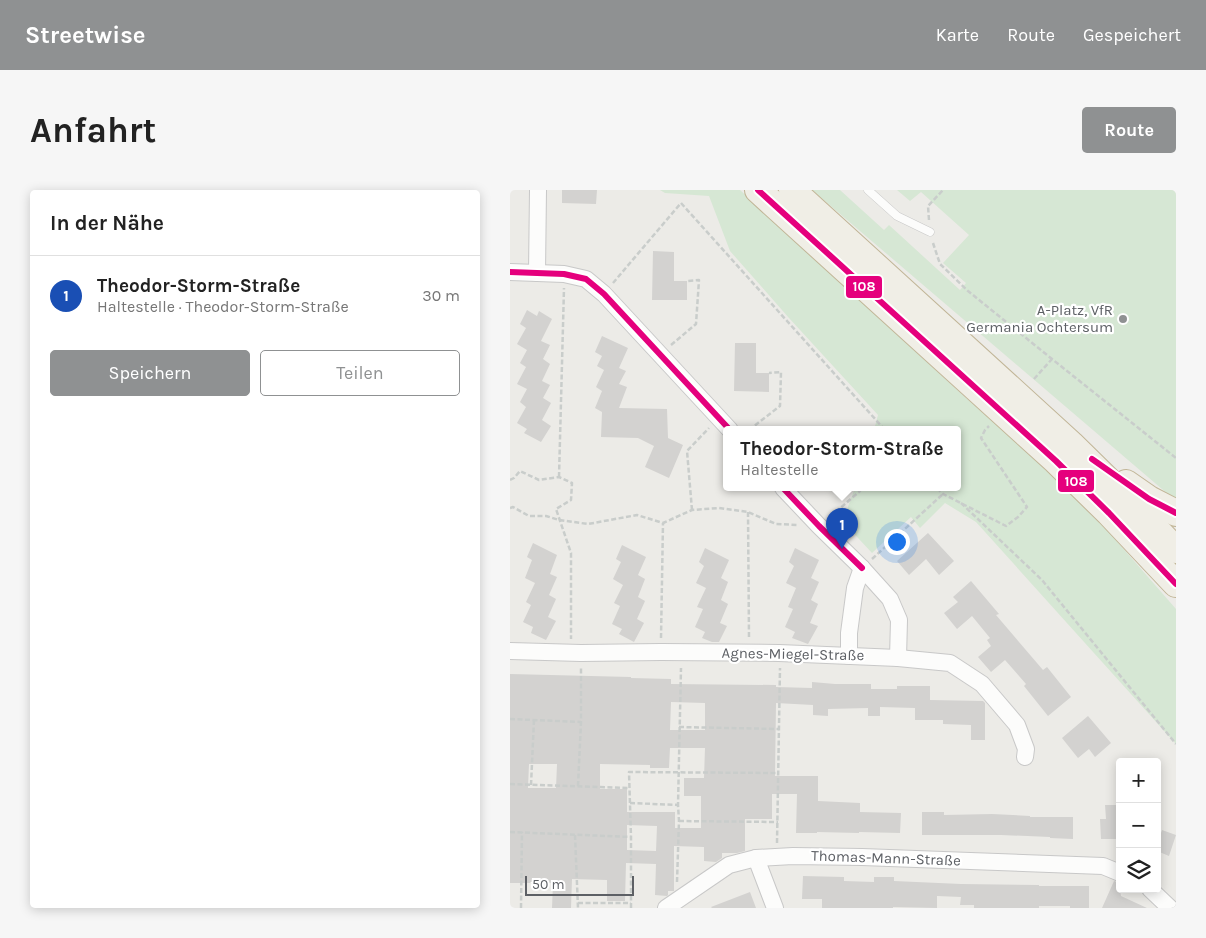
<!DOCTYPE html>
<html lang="de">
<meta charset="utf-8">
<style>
:root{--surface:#fff;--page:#f6f6f6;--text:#222;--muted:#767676;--line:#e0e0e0;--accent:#8f9192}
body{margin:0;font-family:Karla,sans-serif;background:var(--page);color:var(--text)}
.controls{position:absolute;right:15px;bottom:15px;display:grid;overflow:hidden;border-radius:5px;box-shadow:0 2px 12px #0003}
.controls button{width:45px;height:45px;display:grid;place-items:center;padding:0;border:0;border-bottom:1px solid var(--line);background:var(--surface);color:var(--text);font:25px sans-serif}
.scale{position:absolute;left:15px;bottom:12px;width:109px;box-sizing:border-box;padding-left:5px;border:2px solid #5d6065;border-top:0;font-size:14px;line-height:18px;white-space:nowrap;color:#5d6065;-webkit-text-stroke:4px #fff;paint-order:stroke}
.you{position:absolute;left:386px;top:351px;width:18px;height:18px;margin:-12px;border:4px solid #fff;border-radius:50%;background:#1a73e8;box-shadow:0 0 0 8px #1a73e833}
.badge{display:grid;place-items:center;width:32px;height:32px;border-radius:50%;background:var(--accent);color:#fff;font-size:16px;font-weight:700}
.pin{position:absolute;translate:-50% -41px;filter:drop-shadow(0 1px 2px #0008)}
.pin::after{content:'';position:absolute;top:26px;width:18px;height:15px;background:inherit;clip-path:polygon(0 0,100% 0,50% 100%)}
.popup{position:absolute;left:213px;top:236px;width:238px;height:65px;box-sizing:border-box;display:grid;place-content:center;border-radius:5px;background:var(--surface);filter:drop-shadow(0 1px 4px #0005);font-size:16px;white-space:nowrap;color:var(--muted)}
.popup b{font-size:19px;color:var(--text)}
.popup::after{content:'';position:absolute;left:50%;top:100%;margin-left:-10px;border:10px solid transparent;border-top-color:var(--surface)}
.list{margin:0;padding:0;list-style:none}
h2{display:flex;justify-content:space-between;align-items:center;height:65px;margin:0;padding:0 20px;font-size:21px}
h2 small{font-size:16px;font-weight:400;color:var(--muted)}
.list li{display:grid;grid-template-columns:32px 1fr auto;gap:15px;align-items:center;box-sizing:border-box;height:80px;padding:0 20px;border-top:1px solid var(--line)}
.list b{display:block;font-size:19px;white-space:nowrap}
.list p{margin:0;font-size:16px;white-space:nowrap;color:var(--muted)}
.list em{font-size:16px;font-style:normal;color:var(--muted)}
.actions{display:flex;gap:10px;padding:15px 20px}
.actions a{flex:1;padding:11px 0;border:1px solid var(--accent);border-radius:5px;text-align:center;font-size:18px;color:var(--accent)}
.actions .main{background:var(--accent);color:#fff}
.icon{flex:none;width:28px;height:28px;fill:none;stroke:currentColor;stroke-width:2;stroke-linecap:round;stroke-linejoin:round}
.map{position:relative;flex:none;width:666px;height:718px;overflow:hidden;border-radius:5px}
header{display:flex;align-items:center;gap:30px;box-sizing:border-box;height:70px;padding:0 25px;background:var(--accent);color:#fff}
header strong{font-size:24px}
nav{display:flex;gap:28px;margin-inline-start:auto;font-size:18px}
.intro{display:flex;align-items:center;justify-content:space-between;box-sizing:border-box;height:120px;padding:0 30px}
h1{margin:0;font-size:35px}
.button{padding:12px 22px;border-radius:5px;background:var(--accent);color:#fff;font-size:18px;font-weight:700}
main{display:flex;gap:30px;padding:0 30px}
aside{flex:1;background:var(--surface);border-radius:5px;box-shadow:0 2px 12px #0003}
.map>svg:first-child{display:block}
.green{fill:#d6e7d4}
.building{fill:#d3d2d0;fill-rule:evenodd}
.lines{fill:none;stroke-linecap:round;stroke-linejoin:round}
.service-casing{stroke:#c8c8c8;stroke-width:9}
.minor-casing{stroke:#c8c8c8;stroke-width:18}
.trunk-casing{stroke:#c1b597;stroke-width:28}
.path{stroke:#c9cdcb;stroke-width:2.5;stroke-dasharray:5 2.5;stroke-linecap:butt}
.service{stroke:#fcfcfb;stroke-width:8}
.minor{stroke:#fcfcfb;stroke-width:16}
.trunk{stroke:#f0eee6;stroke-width:26}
.bus-1-casing{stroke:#fff;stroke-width:10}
.bus-1{stroke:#e5007d;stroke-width:6}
.poi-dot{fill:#8f9192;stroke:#fff;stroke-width:2}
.labels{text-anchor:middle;stroke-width:4.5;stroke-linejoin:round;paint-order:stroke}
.poi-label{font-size:15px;fill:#5d6065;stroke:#fff;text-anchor:end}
.street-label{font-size:15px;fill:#5d6065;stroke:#fff}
.line-badge{stroke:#fff;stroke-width:2}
.badge-label{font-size:14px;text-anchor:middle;font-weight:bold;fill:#fff}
</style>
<header>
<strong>Streetwise</strong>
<nav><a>Karte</a><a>Route</a><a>Gespeichert</a></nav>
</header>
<div class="intro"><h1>Anfahrt</h1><a class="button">Route</a></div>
<main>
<aside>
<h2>In der Nähe<small></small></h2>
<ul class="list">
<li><span class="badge" style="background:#1a4fb4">1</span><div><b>Theodor-Storm-Straße</b><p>Haltestelle · Theodor-Storm-Straße</p></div><em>30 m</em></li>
</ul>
<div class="actions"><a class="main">Speichern</a><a>Teilen</a></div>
</aside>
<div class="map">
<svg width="666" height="718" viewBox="0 0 666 718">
<rect width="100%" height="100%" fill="#ecebe7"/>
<!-- green -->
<g class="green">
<polygon points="150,0 230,0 455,207 570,309 666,419 666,554 466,332 435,313 410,338 401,327 362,363 335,334 341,329 336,322 345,298 447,298 447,240 364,240 368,225 279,128 220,61 199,6 155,3"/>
<polygon points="302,0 330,0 374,40 379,35 450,100 456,93 433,73 459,45 411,2 400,11 387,0 666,0 666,311"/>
</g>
<!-- building -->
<g class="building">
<polygon points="52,0 87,0 86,14 52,13"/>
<polygon points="143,61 164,62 164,91 177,91 177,110 142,110"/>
<polygon points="17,120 27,126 29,121 42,129 31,151 40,155 33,169 40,174 32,191 40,195 33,208 41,213 32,230 41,236 31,252 14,243 17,239 7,233 16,217 10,212 17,199 7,194 16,177 10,173 17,160 7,154 16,138 10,134"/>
<polygon points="92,146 118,158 109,178 116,181 109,194 117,197 109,218 157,219 158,248 173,255 159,288 135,277 144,256 128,248 91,247 92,222 85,218 92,201 86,197 94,180 87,176 92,166 85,162"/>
<polygon points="225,153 246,153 246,183 259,183 259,202 224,201"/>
<polygon points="418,343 444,371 429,385 416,369 399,385 387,371"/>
<polygon points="23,353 47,365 40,384 47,387 39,405 46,409 38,427 46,431 36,450 21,443 23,437 13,432 21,415 16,412 25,393 15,388 22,370 17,367"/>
<polygon points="112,355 136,367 128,385 135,389 128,407 135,411 127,429 134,433 124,452 109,444 112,439 102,434 110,416 104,413 113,395 103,389 111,372 106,369"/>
<polygon points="195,358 219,370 211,388 218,392 211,410 218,414 210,433 217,436 209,452 202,452 192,448 195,442 185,437 193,419 187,417 196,398 186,393 194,376 189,372"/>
<polygon points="285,358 309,370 301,388 309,392 301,410 308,414 300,433 308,436 298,454 282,448 285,442 275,437 283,419 278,417 286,398 276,393 284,376 279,372"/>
<polygon points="461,391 489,424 486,425 533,480 537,477 561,507 538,526 514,496 516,494 495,470 481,482 468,467 481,456 477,450 480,448 462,426 447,439 434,423 448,412 443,407"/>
<path d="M0 484 121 487V488L161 489V494L266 495V497L302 498V492L325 494H361V499H387V496H420V510L473 511 475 513V550H461V535L433 534V530H405V518L370 517V526H358V518L318 519V526L303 525V515L266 513 265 586H308V611L350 613V622L391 623 390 643 349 642V643L307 642V643H286L287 604H262V629H235V661L227 663H212V668L206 672 194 671V657L164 656V701H158V705L157 706 145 705 146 674 116 673 115 711H97V690L62 689 61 718H42L43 693H0ZM161 512 195 513V540H160ZM160 558H195L194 588H174V606H191V638H165V622H117V599H90V574L140 575V578H159ZM19 574H47L46 598H18ZM117 635 147 636 146 661 117 660Z"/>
<polygon points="578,526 601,553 585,567 579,559 568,568 552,548"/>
<polygon points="595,615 610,615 610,649 591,649 590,629 596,629"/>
<polygon points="412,622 434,622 434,625 482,624 520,626 520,627 563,627 563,649 540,648 540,647 491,645 412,645"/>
<polygon points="652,640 666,645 659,666 647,661 647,645 650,646"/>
<polygon points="293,686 334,687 334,691 364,692 364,687 384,687 384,691 451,694 529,695 529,696 579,696 579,718 560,718 560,716 529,716 529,718 464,718 464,715 450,715 451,707 427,706 427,718 383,717 383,718 312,718 312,709 292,709"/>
<polygon points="604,691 609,693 611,706 637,718 592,718"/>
<polygon points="240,702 246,718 202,718 201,717"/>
</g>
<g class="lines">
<!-- service casing -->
<g class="service-casing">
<polyline id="service" points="358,0 387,26 420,42"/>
</g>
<!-- minor casing -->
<g class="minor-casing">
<g id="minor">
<polyline points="0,82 54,84 76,89 94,104 220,240"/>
<polyline points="27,83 28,0"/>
<polyline points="273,298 309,336 352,378 380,409 389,430 388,468"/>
<polyline points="0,461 71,463 151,462 269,463 388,468 440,473 472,494 507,535 516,559 515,567"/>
<polyline points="339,466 339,443 345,398 352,378"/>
<polyline points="246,668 265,718"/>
<polyline points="640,699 660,718"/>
<polyline points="156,718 219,675 246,668 283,666 352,667 593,676 610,683"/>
</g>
</g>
<!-- trunk casing -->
<g class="trunk-casing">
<g id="trunk">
<polyline points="248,0 546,271 599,323 666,394"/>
<polyline points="282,0 561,254 616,308 666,360"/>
<polyline points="616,293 639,309 666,323"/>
</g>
</g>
<!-- path -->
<g class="path">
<polyline points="419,30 418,16 433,0"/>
<polyline points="423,53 430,74 458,101 542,169 666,268"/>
<polyline points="103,93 171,13 375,240"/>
<polyline points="161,155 186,134 189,90 177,91"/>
<polyline points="524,189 542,169"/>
<polyline points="239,240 270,216 271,182 259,183"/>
<polyline points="49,287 54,98"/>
<polyline points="0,290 4,288 10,281 29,290 49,287 62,293 61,310 46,319 61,363 61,449"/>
<polyline points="427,298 433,304 496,336 508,327 517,317 471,248 475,240 479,236"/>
<polyline points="451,313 532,390 666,554"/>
<polyline points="0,318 3,317 19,326 36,326 49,330 78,334 127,325 153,333 182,320 209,318 238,322 266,334 288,335"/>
<polyline points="182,320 177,261 199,238"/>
<polyline points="238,322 239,448"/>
<polyline points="320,327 350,301 350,298"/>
<polyline points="362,369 433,304"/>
<polyline points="151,448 153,333"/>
<polyline points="0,529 71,532"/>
<polyline points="169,537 269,539"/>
<polyline points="0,594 120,598"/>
<polyline points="21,595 24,530"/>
<polyline points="68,596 71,532 71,478"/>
<polyline points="120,613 168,615"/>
<polyline points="169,631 268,632"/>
<polyline points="0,642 121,647"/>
<polyline points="65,645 68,718"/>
<polyline points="267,653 270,478"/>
<polyline points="167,692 169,631 168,615 171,478"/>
<polyline points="68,713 121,713"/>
<polyline points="11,718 12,642"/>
<polyline points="121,718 121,647 119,582 268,583"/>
</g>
<!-- service -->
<use href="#service" class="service"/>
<!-- minor -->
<use href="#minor" class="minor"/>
<!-- trunk -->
<use href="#trunk" class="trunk"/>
<!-- bus-1 casing -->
<g class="bus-1-casing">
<g id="bus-1">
<polyline points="248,0 546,271 599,323 666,394"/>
<polyline points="0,82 54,84 76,89 94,104 220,240"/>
<polyline points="582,269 639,309 666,323"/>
<polyline points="273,298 309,336 352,378"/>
</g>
</g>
<!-- bus-1 -->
<use href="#bus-1" class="bus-1"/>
</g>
<!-- markers -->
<circle class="poi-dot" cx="613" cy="129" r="5"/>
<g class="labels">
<!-- poi labels -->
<g class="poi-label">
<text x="603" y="125">A-Platz, VfR<tspan x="603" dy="17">Germania Ochtersum</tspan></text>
</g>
<!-- street labels -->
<g class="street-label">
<text transform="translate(283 464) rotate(1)" y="5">Agnes-Miegel-Straße</text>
<text transform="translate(376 668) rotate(2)" y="5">Thomas-Mann-Straße</text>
</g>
</g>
<g class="line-badge">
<rect x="335" y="85" width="38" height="24" rx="5" fill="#e5007d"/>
<rect x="547" y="279" width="38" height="24" rx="5" fill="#e5007d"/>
</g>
<g class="badge-label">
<text x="354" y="101">108</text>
<text x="566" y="296">108</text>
</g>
</svg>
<div class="controls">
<button>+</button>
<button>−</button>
<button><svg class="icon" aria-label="layers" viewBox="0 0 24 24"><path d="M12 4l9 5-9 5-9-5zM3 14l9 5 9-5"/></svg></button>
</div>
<div class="scale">50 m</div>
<div class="you"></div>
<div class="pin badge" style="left:332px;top:359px;background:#1a4fb4">1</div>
<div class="popup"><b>Theodor-Storm-Straße</b>Haltestelle</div>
</div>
</main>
